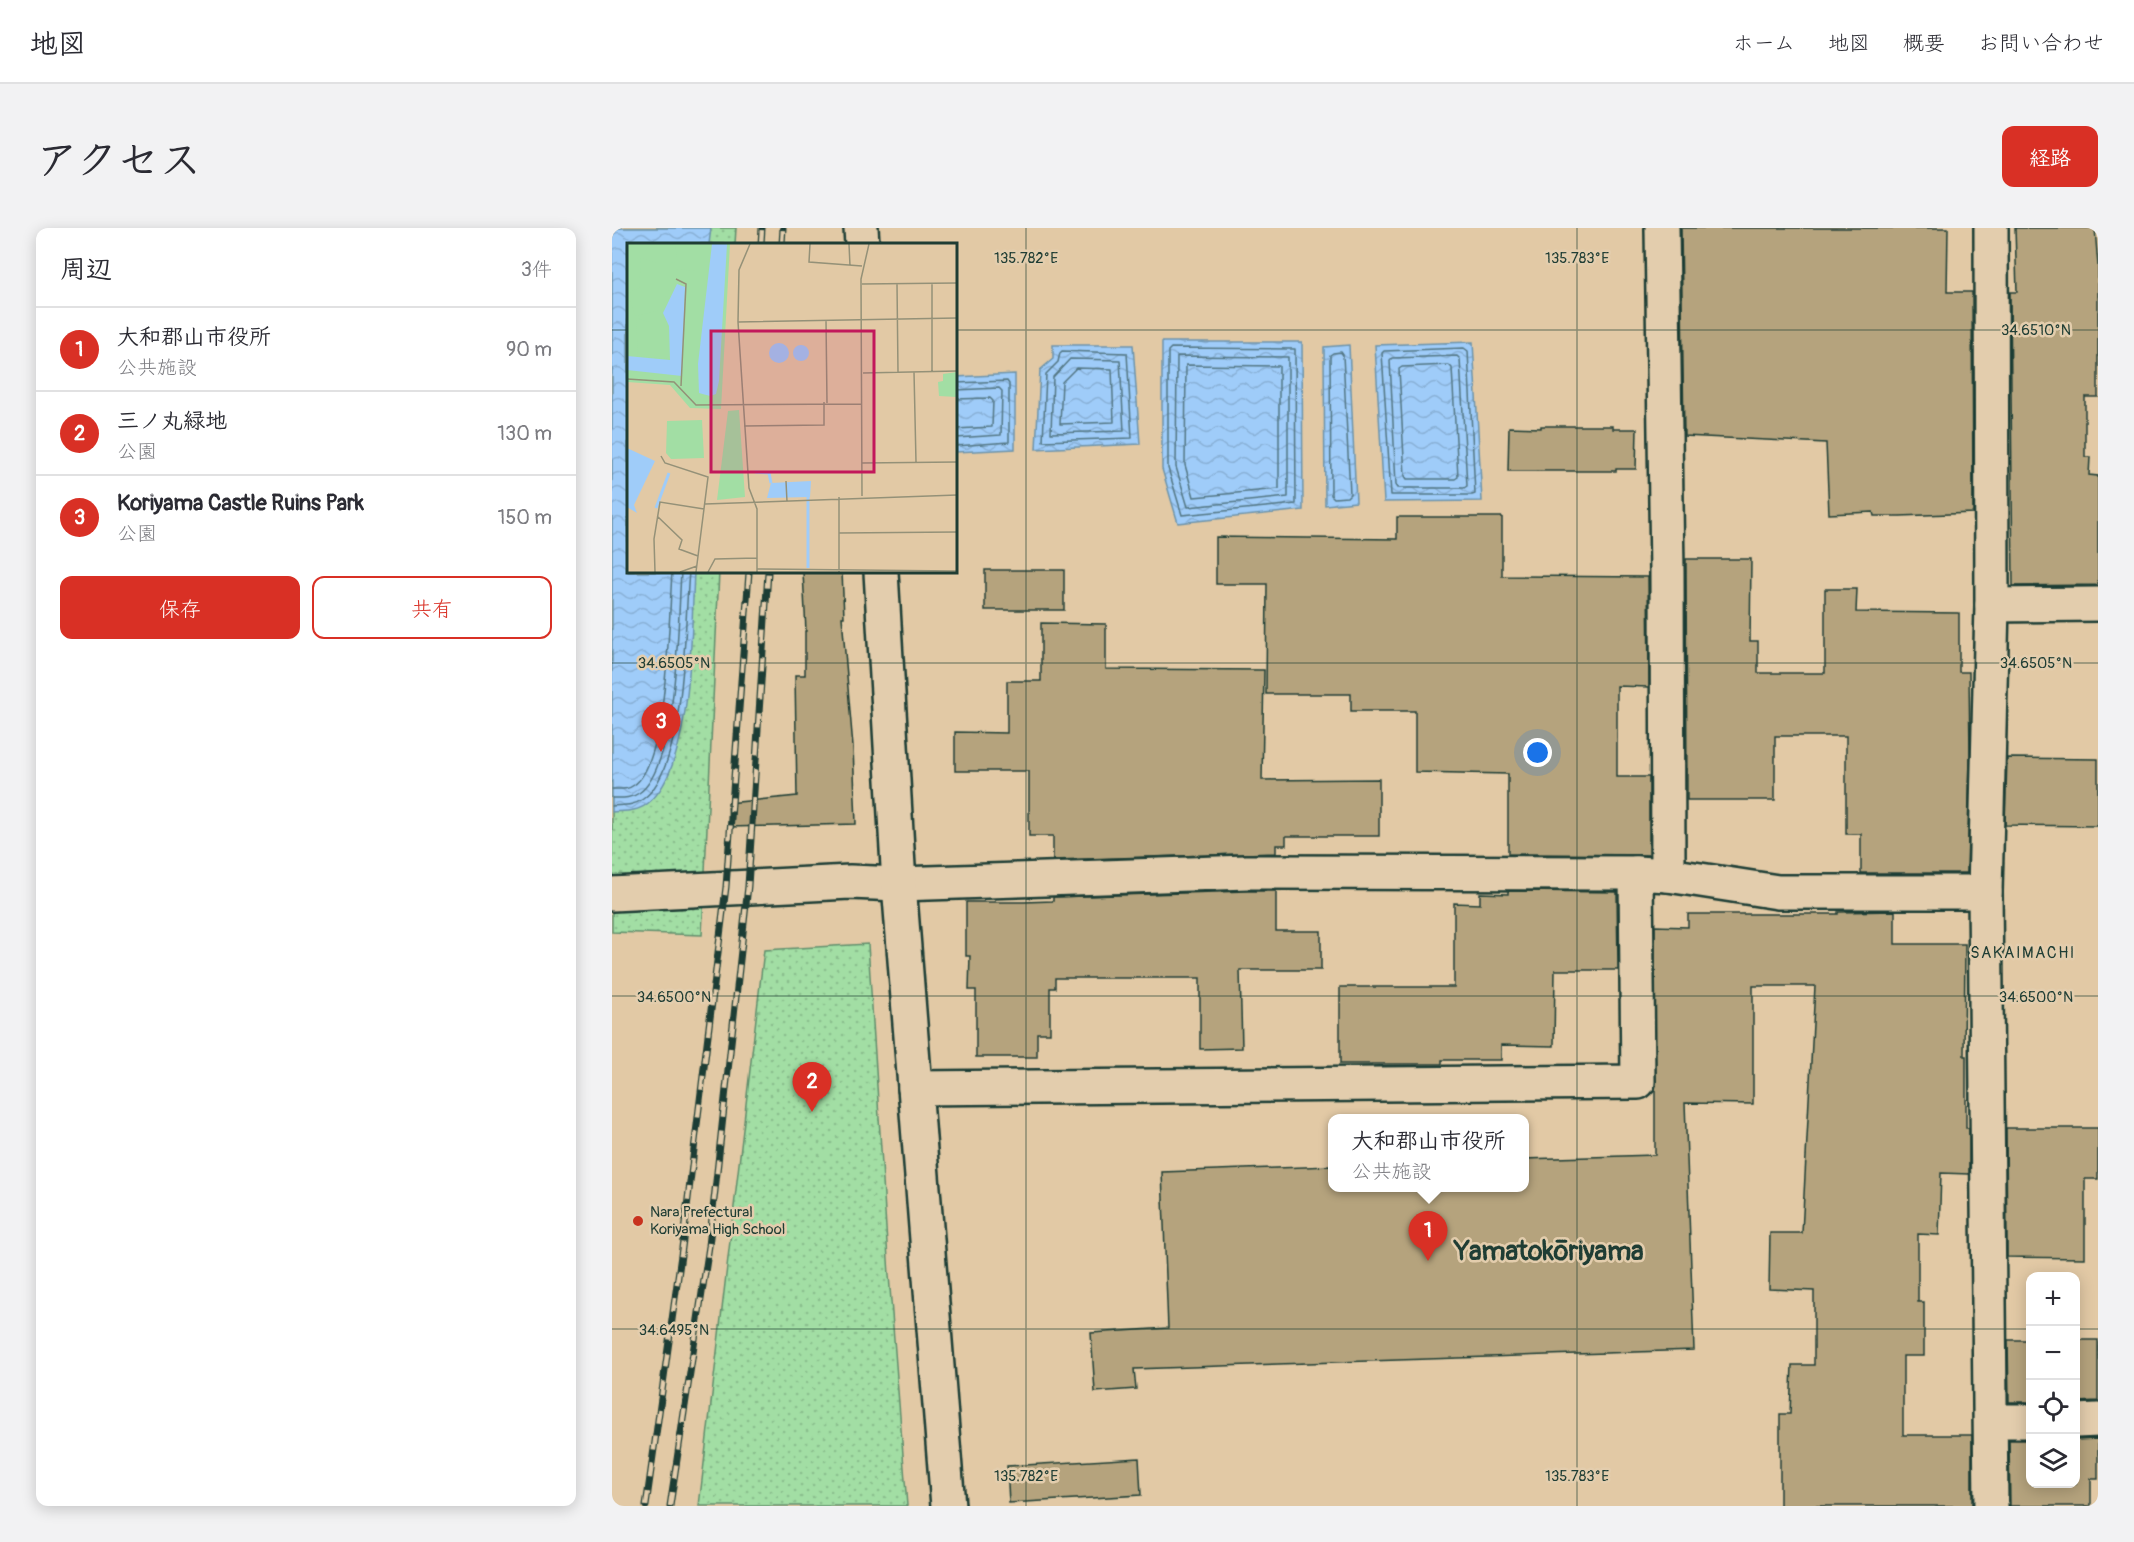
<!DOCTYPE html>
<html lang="ja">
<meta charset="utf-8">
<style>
:root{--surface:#fff;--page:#f2f2f3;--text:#2b2b33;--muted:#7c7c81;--line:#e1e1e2;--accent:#d93025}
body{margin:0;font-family:Pangolin,"Klee One",sans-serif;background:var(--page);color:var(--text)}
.controls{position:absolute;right:18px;bottom:18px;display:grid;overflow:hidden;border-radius:12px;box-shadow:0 3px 15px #0003}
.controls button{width:54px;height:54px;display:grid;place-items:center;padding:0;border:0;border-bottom:2px solid var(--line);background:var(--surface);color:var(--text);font:30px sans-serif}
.you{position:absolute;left:926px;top:525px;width:21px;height:21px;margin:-15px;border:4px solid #fff;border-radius:50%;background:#1a73e8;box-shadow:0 0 0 9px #1a73e833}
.badge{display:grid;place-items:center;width:39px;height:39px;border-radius:50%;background:var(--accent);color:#fff;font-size:20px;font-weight:700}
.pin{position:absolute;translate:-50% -50px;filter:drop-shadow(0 2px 3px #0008)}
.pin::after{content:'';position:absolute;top:32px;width:21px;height:18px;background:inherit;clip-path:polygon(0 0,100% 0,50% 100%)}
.popup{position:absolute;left:716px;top:886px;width:201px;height:78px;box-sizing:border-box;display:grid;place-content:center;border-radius:12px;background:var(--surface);filter:drop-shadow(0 2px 4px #0005);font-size:20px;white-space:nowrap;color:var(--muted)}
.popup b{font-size:22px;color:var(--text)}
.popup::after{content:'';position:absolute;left:50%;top:100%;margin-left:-12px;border:12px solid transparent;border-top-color:var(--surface)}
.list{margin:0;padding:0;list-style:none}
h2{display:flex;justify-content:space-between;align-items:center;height:78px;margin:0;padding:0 24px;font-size:26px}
h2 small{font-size:20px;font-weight:400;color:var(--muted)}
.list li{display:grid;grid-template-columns:39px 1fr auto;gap:18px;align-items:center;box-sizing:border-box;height:84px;padding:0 24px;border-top:2px solid var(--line)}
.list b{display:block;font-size:22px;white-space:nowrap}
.list p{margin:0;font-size:20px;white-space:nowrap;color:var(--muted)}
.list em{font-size:20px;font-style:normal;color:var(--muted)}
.actions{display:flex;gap:12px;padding:18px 24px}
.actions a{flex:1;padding:14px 0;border:2px solid var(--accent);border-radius:12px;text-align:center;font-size:21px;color:var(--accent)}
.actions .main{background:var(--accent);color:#fff}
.icon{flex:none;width:33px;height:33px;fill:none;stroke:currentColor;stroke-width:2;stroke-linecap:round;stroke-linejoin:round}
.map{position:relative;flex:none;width:1486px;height:1278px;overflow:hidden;border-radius:12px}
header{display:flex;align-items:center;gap:36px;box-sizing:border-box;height:84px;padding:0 30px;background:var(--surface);border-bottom:2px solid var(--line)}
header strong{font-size:28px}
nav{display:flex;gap:33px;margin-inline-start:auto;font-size:21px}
.intro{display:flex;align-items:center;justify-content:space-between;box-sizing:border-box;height:144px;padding:0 36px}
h1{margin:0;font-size:42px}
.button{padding:15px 27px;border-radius:12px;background:var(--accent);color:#fff;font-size:21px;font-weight:700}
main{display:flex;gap:36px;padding:0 36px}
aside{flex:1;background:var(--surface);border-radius:12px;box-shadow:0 3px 15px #0003}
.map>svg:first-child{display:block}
.grass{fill:url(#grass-dots);stroke:#608e6c;stroke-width:1.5}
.water{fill:url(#water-waves);stroke:#6c93aa;stroke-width:1.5}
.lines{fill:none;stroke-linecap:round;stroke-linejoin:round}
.shore{stroke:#527683;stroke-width:1.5}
.building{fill:#b5a37d;stroke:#1f3d34;stroke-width:1.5}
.minor-casing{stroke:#1f3d34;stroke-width:38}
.tertiary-casing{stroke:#1f3d34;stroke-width:38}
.minor{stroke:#e3cdad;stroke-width:33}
.tertiary{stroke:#e3cdad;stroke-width:33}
.rail-casing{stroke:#1f3d34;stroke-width:7}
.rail{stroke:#e3cdad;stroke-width:4.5;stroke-dasharray:14;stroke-linecap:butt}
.ticks{fill:none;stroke:#1f3d34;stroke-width:1.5;stroke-opacity:0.45}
.poi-dot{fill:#c8321e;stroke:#e3cdad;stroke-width:2}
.labels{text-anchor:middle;stroke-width:5;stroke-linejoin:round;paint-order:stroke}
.poi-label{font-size:15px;fill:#1f3d34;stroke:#e3cdad;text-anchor:start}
.neighbourhood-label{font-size:16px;letter-spacing:1.5px;fill:#1f3d34;stroke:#e3cdad}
.town-label{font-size:27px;font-weight:bold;fill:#1f3d34;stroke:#e3cdad}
.inset-river{fill:none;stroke:#9fccf9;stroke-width:3}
.inset-road{fill:none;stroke:#949178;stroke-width:1.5}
.view{fill:#c2185b;fill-opacity:0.15;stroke:#c2185b;stroke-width:3}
.inset-edge{fill:none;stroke:#1f3d34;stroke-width:3}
.ticks-label{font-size:15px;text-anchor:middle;fill:#1f3d34;stroke:#e3cdad;stroke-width:5;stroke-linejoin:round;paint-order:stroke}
</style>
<header>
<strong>地図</strong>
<nav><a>ホーム</a><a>地図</a><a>概要</a><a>お問い合わせ</a></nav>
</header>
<div class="intro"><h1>アクセス</h1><a class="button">経路</a></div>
<main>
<aside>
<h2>周辺<small>3件</small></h2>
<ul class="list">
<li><span class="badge">1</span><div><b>大和郡山市役所</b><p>公共施設</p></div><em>90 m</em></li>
<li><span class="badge">2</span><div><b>三ノ丸緑地</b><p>公園</p></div><em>130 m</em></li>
<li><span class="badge">3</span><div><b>Koriyama Castle Ruins Park</b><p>公園</p></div><em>150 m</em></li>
</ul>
<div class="actions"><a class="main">保存</a><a>共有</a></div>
</aside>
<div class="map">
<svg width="1486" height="1278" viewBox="0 0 1486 1278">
<defs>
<pattern id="grass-dots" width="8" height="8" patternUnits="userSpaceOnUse" patternTransform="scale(1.5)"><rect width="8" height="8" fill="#a2dea4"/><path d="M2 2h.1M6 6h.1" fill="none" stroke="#8bbf8e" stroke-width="1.8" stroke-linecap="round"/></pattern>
<pattern id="water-waves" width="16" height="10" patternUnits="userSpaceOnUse" patternTransform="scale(1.5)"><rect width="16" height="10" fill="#9fccf9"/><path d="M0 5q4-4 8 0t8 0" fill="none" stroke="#88b0d6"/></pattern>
</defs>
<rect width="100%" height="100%" fill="#e2c9a5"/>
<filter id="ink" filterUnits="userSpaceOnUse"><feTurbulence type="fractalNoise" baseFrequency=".0167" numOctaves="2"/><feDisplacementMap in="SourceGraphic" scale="12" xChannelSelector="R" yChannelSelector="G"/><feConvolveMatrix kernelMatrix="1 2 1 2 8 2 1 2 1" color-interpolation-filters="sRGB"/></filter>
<g filter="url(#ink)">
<!-- grass -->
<g class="grass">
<polygon points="0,0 124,0 123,16 16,16 16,344 107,344 90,707 0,704"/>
<polygon points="256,716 277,1047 295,1278 87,1278 152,722"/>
</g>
<!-- water -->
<g class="water">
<path d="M0 0H99L97 16H16V344H82C79 400 82 541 35 576 25 584 12 583 0 584Z"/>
<polygon points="550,114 690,114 691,282 566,295 550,241"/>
<polygon points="861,114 870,273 772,274 763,117"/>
<polygon points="441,117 521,117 528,216 424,221 428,142 441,131"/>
<polygon points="737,117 744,274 713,277 712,119"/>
<polygon points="403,146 403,221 344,224 344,149"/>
</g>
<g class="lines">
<!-- shore -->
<g class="shore">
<polygon points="559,120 683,121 684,276 570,287 556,240 556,123"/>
<polygon points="852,120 856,123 863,266 860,267 779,267 770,125 772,123"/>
<polygon points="450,123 515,125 520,210 431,213 434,146 446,134 448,125"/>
<polygon points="729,124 731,127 738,266 735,269 722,270 719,267 718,127 721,125"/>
<polygon points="565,128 676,129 676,269 576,279 564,239"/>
<polygon points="845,128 848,131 855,258 852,260 786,260 784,257 778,132 780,130"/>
<polygon points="458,131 508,132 512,203 439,205 441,149"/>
<polygon points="574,137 667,138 667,261 582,269 573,237"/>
<polygon points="837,137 840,140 846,249 843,251 795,251 793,248 787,141 790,139"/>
<polygon points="464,140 500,141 502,194 448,196 450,154"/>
<polyline points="344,155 395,153 397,156 397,214 344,218"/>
<polyline points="344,162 387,160 390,163 389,207 344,210"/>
<polyline points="344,171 378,170 381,173 380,199 344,201"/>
<path d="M0 561C8 561 16 562 22 557 56 534 57 386 60 344"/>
<path d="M0 570C9 570 19 571 27 565 66 539 66 390 69 344"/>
<path d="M0 578C11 577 22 578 31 571 75 540 72 396 77 344"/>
</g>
</g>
<!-- building -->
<g class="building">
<polygon points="1069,0 1336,0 1335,64 1360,64 1361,285 1288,288 1262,288 1261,284 1217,286 1214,215 1072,208"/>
<polygon points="1403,0 1483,0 1486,38 1486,169 1473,169 1473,229 1478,229 1477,247 1486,248 1486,357 1401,358 1398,64 1405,64"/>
<polygon points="929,198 1001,198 1001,201 1025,201 1024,241 1004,241 1004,243 896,243 897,199 929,200"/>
<polygon points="785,289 890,289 890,348 1036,349 1037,459 1005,458 1005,549 1037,549 1037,627 896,626 896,546 803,544 803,483 739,483 739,466 654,466 655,356 604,356 604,309 785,311"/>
<polygon points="1074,331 1139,331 1138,413 1146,413 1146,445 1213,445 1213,361 1245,361 1244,384 1347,385 1347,444 1357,444 1358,530 1355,645 1249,645 1249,606 1234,606 1234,508 1163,508 1163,572 1075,572"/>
<rect x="373" y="342" width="79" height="40"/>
<polygon points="191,344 230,344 232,389 230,389 241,519 244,596 117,599 116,575 185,568 183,447 193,447 193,403 194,403"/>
<polygon points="429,395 494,396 494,441 652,442 650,552 767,551 767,608 674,608 674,617 664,617 664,625 441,632 441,608 417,608 417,543 343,543 343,504 395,505 395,453 429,453"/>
<polygon points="1395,530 1486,531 1486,598 1393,597"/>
<polygon points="635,663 664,663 664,703 709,703 709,742 628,742 630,820 588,821 588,750 443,750 443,760 438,760 438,805 425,805 425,829 364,829 364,762 357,762 358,728 354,728 354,674 412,674 441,673 441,669"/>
<polygon points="896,663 1005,664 1006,742 943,742 942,818 889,817 889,832 830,832 830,836 728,836 728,759 842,759 842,675 868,676 868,665 896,666"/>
<polygon points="1283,683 1283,716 1353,716 1352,828 1354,828 1354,900 1357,900 1357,946 1329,945 1327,1007 1306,1006 1306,1074 1312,1074 1312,1128 1291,1128 1291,1207 1360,1207 1360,1278 1168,1278 1168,1186 1178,1186 1180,1137 1202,1137 1202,1063 1157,1061 1158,1005 1190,1005 1203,758 1141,758 1141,876 1073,875 1082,1122 522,1141 524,1161 483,1164 479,1105 556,1100 550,944 720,938 720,960 912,960 912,931 1043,927 1043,698 1076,699 1076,686 1226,686 1226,684"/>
<polygon points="1394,900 1486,900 1486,951 1473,951 1473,1030 1395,1029"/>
<polygon points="1396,1112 1419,1112 1419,1174 1397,1174"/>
<polygon points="1464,1112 1486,1112 1486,1173 1464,1174"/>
<polygon points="1486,1211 1486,1251 1479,1251 1479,1278 1398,1278 1397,1212 1419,1212 1419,1256 1464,1256 1464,1212"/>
<polygon points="527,1230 529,1267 397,1275 395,1238"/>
</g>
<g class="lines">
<!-- minor casing -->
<g class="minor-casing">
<g id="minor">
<polyline points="1050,0 1055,344 1056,647"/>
<polyline points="1380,377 1486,376"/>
<polyline points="0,666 238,654 287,656 635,644 1024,645 1056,647 1166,664 1373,664"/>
<polyline points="303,860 1026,854 1024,645"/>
<polyline points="1379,1193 1418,1193"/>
<polyline points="1464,1193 1486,1192"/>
<polyline points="1379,1278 1373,664 1380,377 1379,0"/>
</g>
</g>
<!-- tertiary casing -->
<g class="tertiary-casing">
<g id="tertiary">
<polyline points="249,0 250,16"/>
<polyline points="269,344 287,656 336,1278"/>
</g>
</g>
<!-- minor -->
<use href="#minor" class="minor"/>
<!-- tertiary -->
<use href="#tertiary" class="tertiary"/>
<!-- rail casing -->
<g class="rail-casing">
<g id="rail">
<polyline points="149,16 150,0"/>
<polyline points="170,16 171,0"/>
<polyline points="34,1278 70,1020 114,659 137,344"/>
<polyline points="58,1278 97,1018 136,658 156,344"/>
</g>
</g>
<!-- rail -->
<use href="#rail" class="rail"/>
</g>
</g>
<!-- ticks -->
<path class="ticks" d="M414 0V1278M965 0V1278M0 102H16M344 102H1486M0 435H1486M0 768H1486M0 1101H1418M1464 1101H1486"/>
<!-- markers -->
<circle class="poi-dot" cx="26" cy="993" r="6"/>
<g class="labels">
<!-- poi labels -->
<g class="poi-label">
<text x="38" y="989">Nara Prefectural<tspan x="38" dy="17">Koriyama High School</tspan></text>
</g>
<!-- neighbourhood labels -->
<g class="neighbourhood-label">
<text x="1411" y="730">SAKAIMACHI</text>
</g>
<!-- town labels -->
<g class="town-label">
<text x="937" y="1032">Yamatokōriyama</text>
</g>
</g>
<!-- overview -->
<g transform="translate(15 15)">
<rect width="330" height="330" fill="#e2c9a5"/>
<path d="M0 1H103L94 166 63 165 43 142 0 139ZM330 129V154L312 153 311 139 316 138V131ZM112 167 118 254 90 257 101 168Z" fill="#a2dea4"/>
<path d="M29 73H36L41 84V116L11 113 9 75 22 79Z" fill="#a2dea4"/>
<path d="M48 2 50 14H69V28L48 26V20L42 19V14H22L17 9 22 3ZM14 15 29 20V37L42 47 30 68 8 73 1 50 12 45Z" fill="#a2dea4"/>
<path d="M75 177 77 215 44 216 39 210 40 178Z" fill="#a2dea4"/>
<path d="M85 1H100L92 138 89 151 83 153 72 150 71 121ZM50 41 58 44 55 133 0 127V113L43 117 42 83 36 70ZM142 110a10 10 0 1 1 20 0a10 10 0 1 1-20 0ZM166 110a8 8 0 1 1 16 0a8 8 0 1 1-16 0ZM0 205 28 218 7 262 10 270 0 264ZM184 238 183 254 140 255 144 240Z" fill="#9fccf9"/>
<path class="inset-river" d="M128 229 142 230 144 240M181 254V325M29 265 42 230"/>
<path class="inset-road" d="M123 1 112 27 111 79 122 245 130 266V329M183 1 182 19 235 23M222 1 223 23M49 36 59 41 54 143M235 41 330 40M270 41 271 129M199 77 200 160M111 79 330 75M287 129 289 219M305 129V40M236 130 330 128M0 136 47 139 69 162 235 161M117 183 197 182V159M34 213 38 220 81 234 69 329M235 220 330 219M159 238 160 259M235 253 234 36 242 1M78 261 330 252M30 273 55 297 52 306 71 313M212 290 330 289M130 326 330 328M28 329 27 296 33 259 77 266M53 329 70 323M81 329 88 316 130 315M212 329V254"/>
<path class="view" d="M84 88H247V229H84Z"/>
<rect width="330" height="330" class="inset-edge"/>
</g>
<g class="ticks-label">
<text x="414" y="35">135.782°E</text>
<text x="965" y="35">135.783°E</text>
<text x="1424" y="107">34.6510°N</text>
<text x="62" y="440">34.6505°N</text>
<text x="1424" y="440">34.6505°N</text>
<text x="62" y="774">34.6500°N</text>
<text x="1424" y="774">34.6500°N</text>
<text x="62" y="1107">34.6495°N</text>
<text x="414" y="1253">135.782°E</text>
<text x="965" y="1253">135.783°E</text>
</g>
</svg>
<div class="controls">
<button>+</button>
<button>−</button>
<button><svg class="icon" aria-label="locate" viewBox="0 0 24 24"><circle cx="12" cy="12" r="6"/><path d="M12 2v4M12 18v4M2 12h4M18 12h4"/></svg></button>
<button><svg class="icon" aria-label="layers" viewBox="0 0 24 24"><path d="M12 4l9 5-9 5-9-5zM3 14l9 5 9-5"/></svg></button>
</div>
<div class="you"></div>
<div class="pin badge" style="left:816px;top:1033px">1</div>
<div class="popup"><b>大和郡山市役所</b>公共施設</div>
<div class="pin badge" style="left:200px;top:884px">2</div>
<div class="pin badge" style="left:49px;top:524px">3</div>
</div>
</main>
